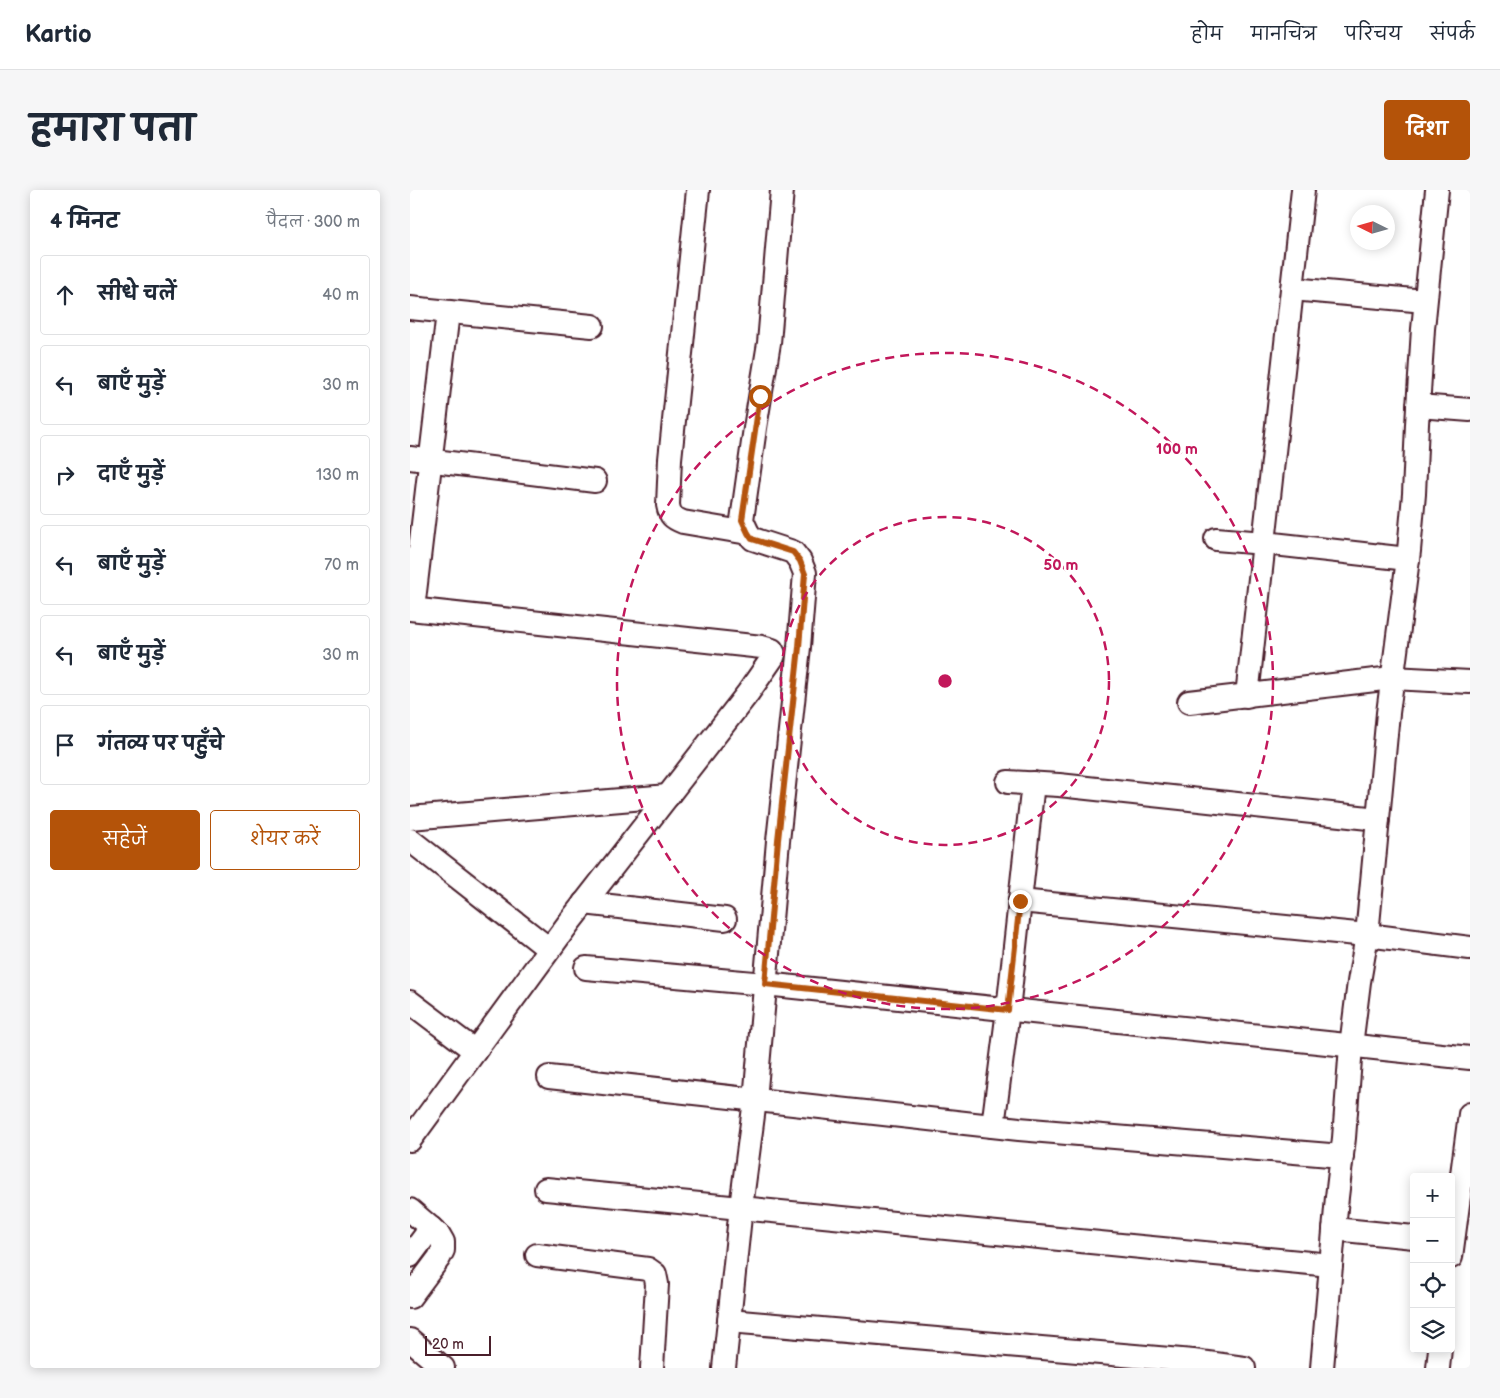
<!DOCTYPE html>
<html lang="hi">
<meta charset="utf-8">
<style>
:root{--surface:#fff;--page:#f6f6f7;--text:#1f2937;--muted:#747a83;--line:#e0e1e3;--accent:#b45309}
body{margin:0;font-family:"Balsamiq Sans","Playpen Sans Deva",sans-serif;background:var(--page);color:var(--text)}
.controls{position:absolute;right:15px;bottom:15px;display:grid;overflow:hidden;border-radius:5px;box-shadow:0 2px 12px #0003}
.controls button{width:45px;height:45px;display:grid;place-items:center;padding:0;border:0;border-bottom:1px solid var(--line);background:var(--surface);color:var(--text);font:25px sans-serif}
.compass{position:absolute;left:940px;top:15px;width:45px;height:45px;border-radius:50%;background:var(--surface);box-shadow:0 2px 12px #0003;rotate:275deg}
.scale{position:absolute;left:15px;bottom:12px;width:66px;box-sizing:border-box;padding-left:5px;border:2px solid #4a1f2b;border-top:0;font-size:14px;line-height:18px;white-space:nowrap;color:#4a1f2b;-webkit-text-stroke:4px #fff;paint-order:stroke}
.stop{position:absolute;width:15px;height:15px;margin:-11px;border:4px solid #b45309;border-radius:50%;background:#fff}
.stop.end{background:#b45309;border-color:#fff;box-shadow:0 1px 5px #0008}
.list{margin:0;padding:0;list-style:none}
h2{display:flex;justify-content:space-between;align-items:center;height:65px;margin:0;padding:0 20px;font-size:21px}
h2 small{font-size:16px;font-weight:400;color:var(--muted)}
.list li{display:grid;grid-template-columns:32px 1fr auto;gap:15px;align-items:center;box-sizing:border-box;height:80px;margin:0 10px 10px;padding:0 10px;border:1px solid var(--line);border-radius:5px}
.list b{display:block;font-size:19px;white-space:nowrap}
.list em{font-size:16px;font-style:normal;color:var(--muted)}
.actions{display:flex;gap:10px;padding:15px 20px}
.actions a{flex:1;padding:11px 0;border:1px solid var(--accent);border-radius:5px;text-align:center;font-size:18px;color:var(--accent)}
.actions .main{background:var(--accent);color:#fff}
.icon{flex:none;width:28px;height:28px;fill:none;stroke:currentColor;stroke-width:2;stroke-linecap:round;stroke-linejoin:round}
.map{position:relative;flex:none;width:1060px;height:1178px;overflow:hidden;border-radius:5px}
header{display:flex;align-items:center;gap:30px;box-sizing:border-box;height:70px;padding:0 25px;background:var(--surface);border-bottom:1px solid var(--line)}
header strong{font-size:24px}
nav{display:flex;gap:28px;margin-inline-start:auto;font-size:18px}
.intro{display:flex;align-items:center;justify-content:space-between;box-sizing:border-box;height:120px;padding:0 30px}
h1{margin:0;font-size:35px}
.button{padding:12px 22px;border-radius:5px;background:var(--accent);color:#fff;font-size:18px;font-weight:700}
main{display:flex;gap:30px;padding:0 30px}
aside{flex:1;background:var(--surface);border-radius:5px;box-shadow:0 2px 12px #0003}
.map>svg:first-child{display:block}
.lines{fill:none;stroke-linecap:round;stroke-linejoin:round}
.minor-casing{stroke:#4a1f2b;stroke-width:26}
.minor{stroke:#fff;stroke-width:22}
.route{stroke:#b45309;stroke-width:6}
.ring{fill:none;stroke:#c2185b;stroke-width:2.5;stroke-dasharray:9 6}
.centre{fill:#c2185b;stroke:#fff;stroke-width:2.5}
.ring-label{font-size:15px;text-anchor:middle;font-weight:bold;fill:#c2185b;stroke:#fff;stroke-width:5;stroke-linejoin:round;paint-order:stroke}
</style>
<header>
<strong>Kartio</strong>
<nav><a>होम</a><a>मानचित्र</a><a>परिचय</a><a>संपर्क</a></nav>
</header>
<div class="intro"><h1>हमारा पता</h1><a class="button">दिशा</a></div>
<main>
<aside>
<h2>4 मिनट<small>पैदल · 300 m</small></h2>
<ul class="list">
<li><svg class="icon" aria-label="ahead" viewBox="0 0 24 24"><path d="M12 20V5M6 11l6-6 6 6"/></svg><div><b>सीधे चलें</b></div><em>40 m</em></li>
<li><svg class="icon" aria-label="left" viewBox="0 0 24 24"><path d="M17 20v-9H6M10 6l-5 5 5 5"/></svg><div><b>बाएँ मुड़ें</b></div><em>30 m</em></li>
<li><svg class="icon" aria-label="right" viewBox="0 0 24 24"><path d="M7 20v-9h11M14 6l5 5-5 5"/></svg><div><b>दाएँ मुड़ें</b></div><em>130 m</em></li>
<li><svg class="icon" aria-label="left" viewBox="0 0 24 24"><path d="M17 20v-9H6M10 6l-5 5 5 5"/></svg><div><b>बाएँ मुड़ें</b></div><em>70 m</em></li>
<li><svg class="icon" aria-label="left" viewBox="0 0 24 24"><path d="M17 20v-9H6M10 6l-5 5 5 5"/></svg><div><b>बाएँ मुड़ें</b></div><em>30 m</em></li>
<li><svg class="icon" aria-label="arrive" viewBox="0 0 24 24"><path d="M6 21V4h12l-3 4 3 4H6"/></svg><div><b>गंतव्य पर पहुँचे</b></div></li>
</ul>
<div class="actions"><a class="main">सहेजें</a><a>शेयर करें</a></div>
</aside>
<div class="map">
<svg width="1060" height="1178" viewBox="0 0 1060 1178">
<rect width="100%" height="100%" fill="#fff"/>
<filter id="ink" filterUnits="userSpaceOnUse"><feTurbulence type="fractalNoise" baseFrequency=".02" numOctaves="2"/><feDisplacementMap in="SourceGraphic" scale="10" xChannelSelector="R" yChannelSelector="G"/><feConvolveMatrix kernelMatrix="1 2 1 2 8 2 1 2 1" color-interpolation-filters="sRGB"/></filter>
<g filter="url(#ink)">
<g class="lines">
<!-- minor casing -->
<g class="minor-casing">
<g id="minor">
<path d="M288 0 260 269 258 315C260 326 263 328 273 332L338 343"/>
<polyline points="882,99 1015,111"/>
<polyline points="0,118 182,136"/>
<polyline points="1008,216 1060,220"/>
<polyline points="0,268 185,291"/>
<polyline points="806,349 854,353 998,369"/>
<polyline points="0,419 352,457 362,460 364,464 363,467 338,503 158,734 0,950"/>
<polyline points="3,419 38,122"/>
<polyline points="837,506 893,0"/>
<polyline points="779,512 982,488 1060,492"/>
<polyline points="598,592 649,595 968,629"/>
<polyline points="0,628 258,606"/>
<polyline points="0,650 139,759"/>
<polyline points="610,711 957,745 1060,758"/>
<polyline points="174,713 315,729"/>
<polyline points="176,778 355,794 1060,868"/>
<polyline points="0,812 65,861"/>
<polyline points="139,887 609,939 932,966"/>
<polyline points="583,936 598,820 623,593"/>
<path d="M136 999C397 1023 659 1051 921 1075"/>
<polyline points="0,1020 29,1045 33,1052 33,1060 29,1068 0,1107"/>
<polyline points="924,1039 1004,1047"/>
<polyline points="127,1065 238,1079 245,1084 247,1094 242,1178"/>
<polyline points="0,1066 21,1038"/>
<polyline points="1041,1067 1060,924"/>
<polyline points="319,1131 783,1171 834,1178"/>
<polyline points="0,1150 33,1178"/>
<polyline points="314,1178 331,1017 345,910 368,651 389,457 395,383 390,371 383,362 343,349 338,343 332,330 345,238 359,153 372,0"/>
<polyline points="912,1178 927,1007 934,948 941,856 949,792 957,745 978,523 999,361 1004,304 1007,234 1013,139 1027,0"/>
<polyline points="1028,1178 1030,1159"/>
</g>
</g>
<!-- minor -->
<use href="#minor" class="minor"/>
</g>
</g>
<g class="lines" filter="url(#ink)">
<!-- route -->
<polyline class="route" points="350,206 332,330 338,343 342,349 383,362 390,371 395,384 389,457 368,650 355,794 598,820 610,711"/>
</g>
<!-- distance rings -->
<g class="ring">
<circle cx="535" cy="491" r="164"/>
<circle cx="535" cy="491" r="328"/>
</g>
<circle cx="535" cy="491" r="8" class="centre"/>
<g class="ring-label">
<text x="767" y="264">100 m</text>
<text x="651" y="380">50 m</text>
</g>
</svg>
<div class="controls">
<button>+</button>
<button>−</button>
<button><svg class="icon" aria-label="locate" viewBox="0 0 24 24"><circle cx="12" cy="12" r="6"/><path d="M12 2v4M12 18v4M2 12h4M18 12h4"/></svg></button>
<button><svg class="icon" aria-label="layers" viewBox="0 0 24 24"><path d="M12 4l9 5-9 5-9-5zM3 14l9 5 9-5"/></svg></button>
</div>
<svg class="compass" viewBox="-18 -18 36 36"><path d="M0-13l5 13h-10z" fill="#e53935"/><path d="M0 13l5-13h-10z" fill="#747a83"/></svg>
<div class="scale">20 m</div>
<div class="stop" style="left:350px;top:206px"></div>
<div class="stop end" style="left:610px;top:711px"></div>
</div>
</main>
